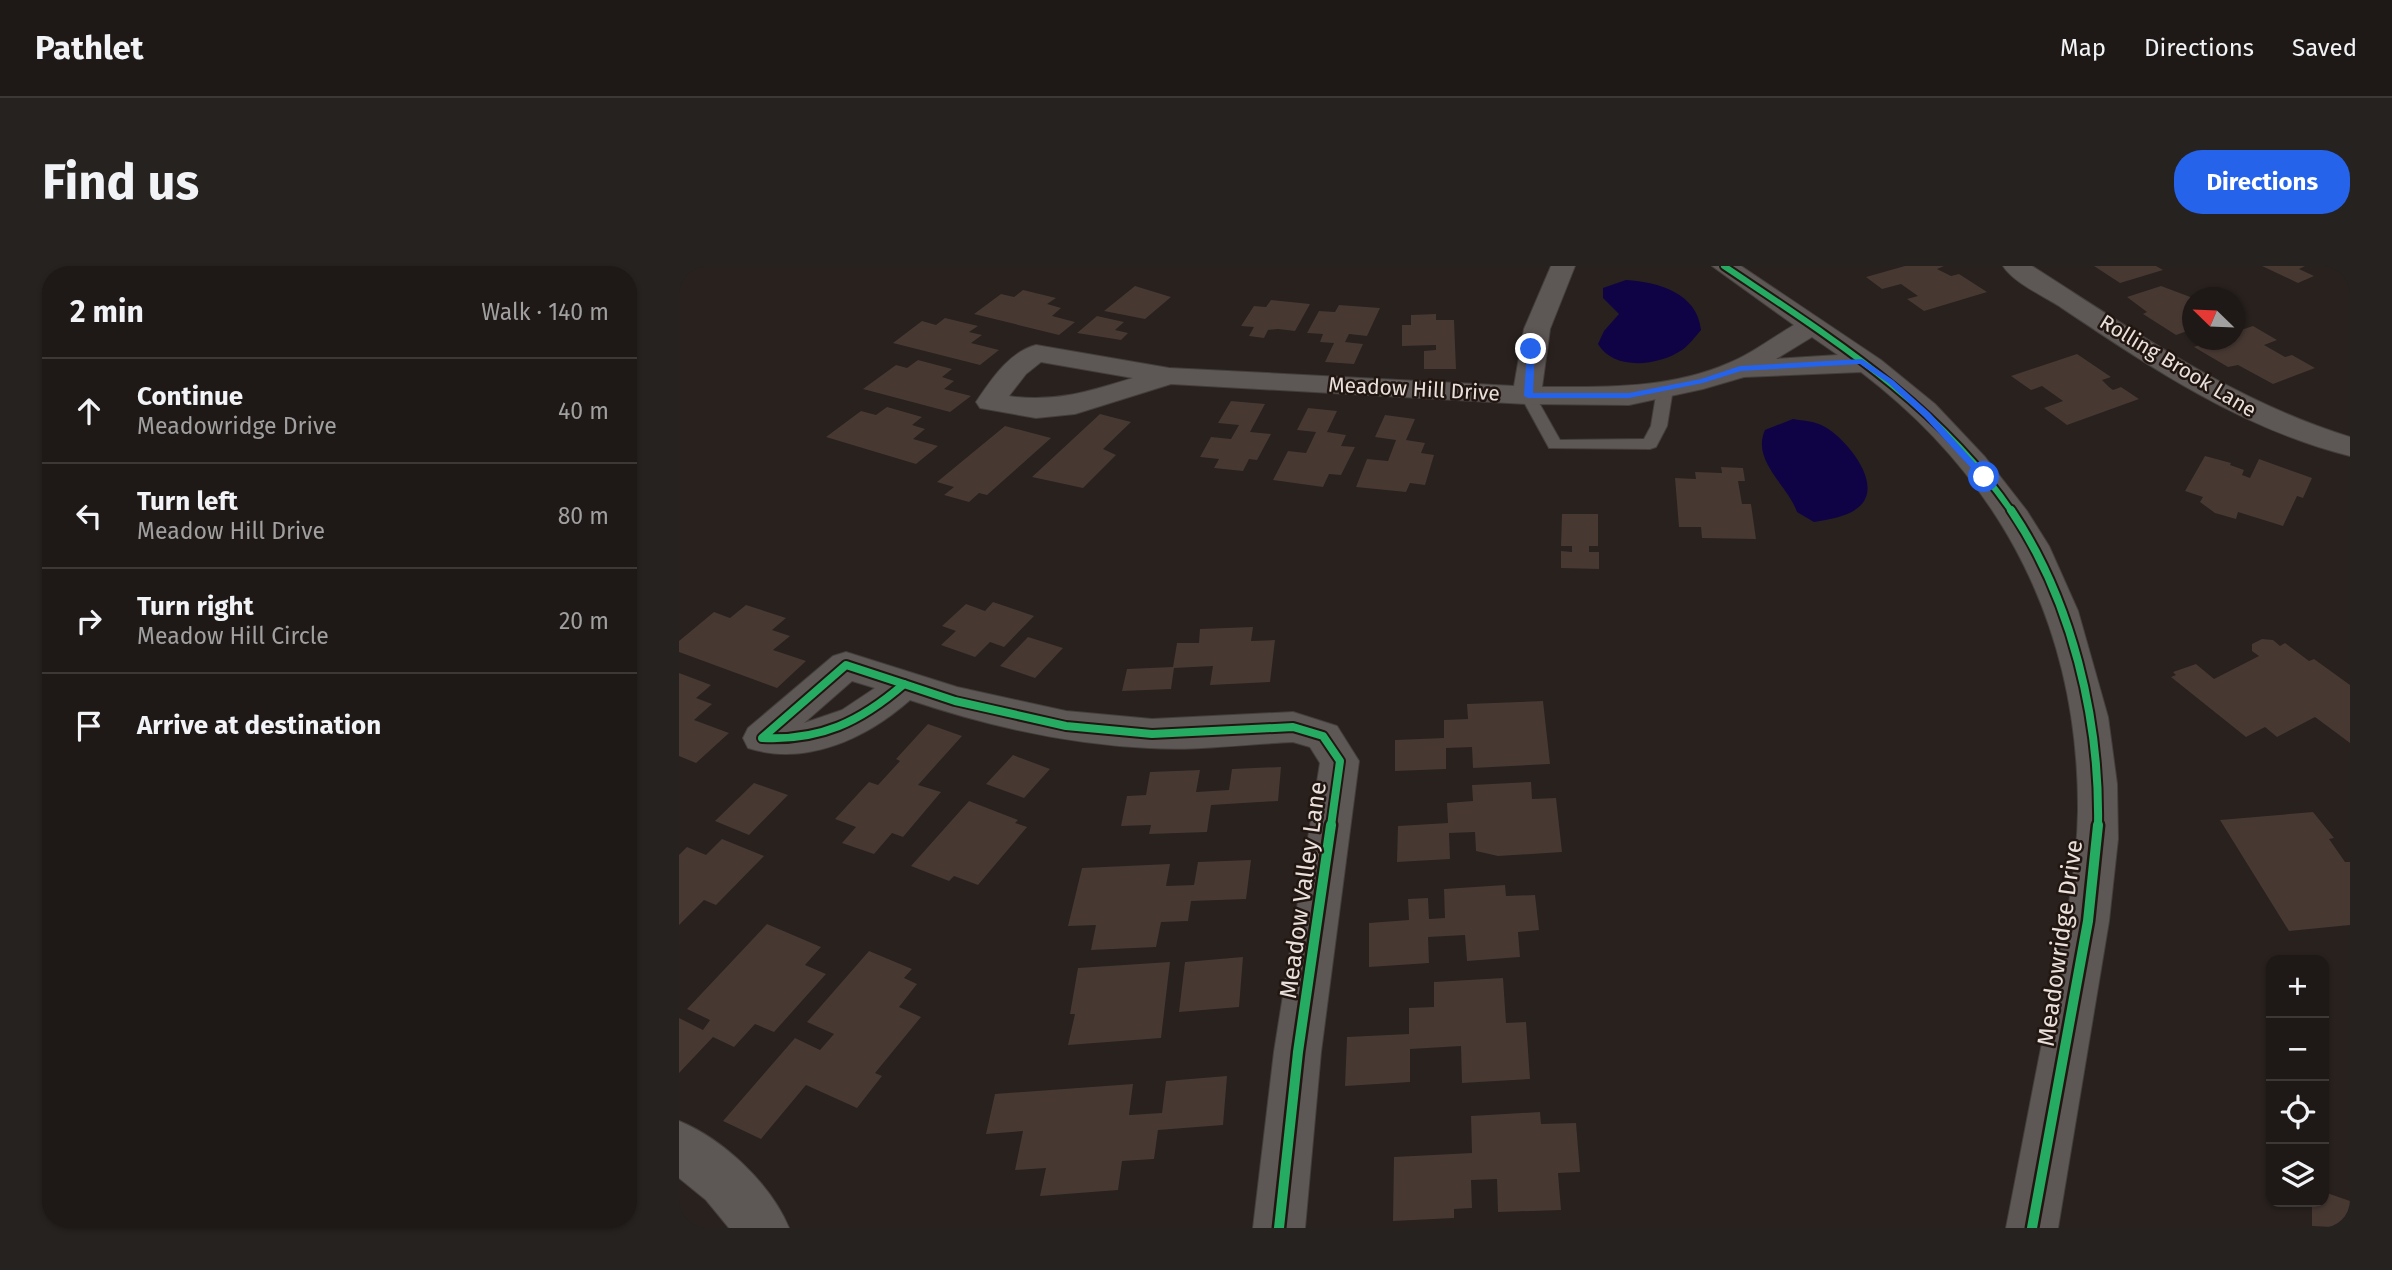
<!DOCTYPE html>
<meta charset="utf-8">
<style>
:root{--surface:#1e1916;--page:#26221f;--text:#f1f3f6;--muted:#a1a0a1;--line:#3c3835;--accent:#2563eb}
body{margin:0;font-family:"Fira Sans",sans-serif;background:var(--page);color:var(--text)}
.controls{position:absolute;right:21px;bottom:21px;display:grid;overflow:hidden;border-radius:14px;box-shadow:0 2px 5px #0004}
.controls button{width:63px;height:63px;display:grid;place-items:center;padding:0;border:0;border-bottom:2px solid var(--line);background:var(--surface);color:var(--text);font:35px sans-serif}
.compass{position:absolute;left:1503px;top:21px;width:63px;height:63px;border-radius:50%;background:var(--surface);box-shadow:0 2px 5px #0004;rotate:293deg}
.stop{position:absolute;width:21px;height:21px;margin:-16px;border:5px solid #2563eb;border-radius:50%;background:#fff}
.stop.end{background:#2563eb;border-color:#fff;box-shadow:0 2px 7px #0008}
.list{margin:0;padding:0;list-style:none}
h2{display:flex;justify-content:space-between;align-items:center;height:91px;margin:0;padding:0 28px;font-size:30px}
h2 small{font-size:23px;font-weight:400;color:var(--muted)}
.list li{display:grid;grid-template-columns:46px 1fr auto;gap:21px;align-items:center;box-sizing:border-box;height:105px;padding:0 28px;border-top:2px solid var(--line)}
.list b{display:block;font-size:26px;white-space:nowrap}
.list p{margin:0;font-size:23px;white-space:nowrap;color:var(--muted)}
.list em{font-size:23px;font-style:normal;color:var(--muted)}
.icon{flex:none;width:38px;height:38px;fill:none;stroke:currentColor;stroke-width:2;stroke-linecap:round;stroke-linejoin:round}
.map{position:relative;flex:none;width:1671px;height:962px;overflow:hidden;border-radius:28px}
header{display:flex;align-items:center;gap:42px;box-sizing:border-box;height:98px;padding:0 35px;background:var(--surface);border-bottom:2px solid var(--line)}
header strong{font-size:33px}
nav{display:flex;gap:38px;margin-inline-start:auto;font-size:24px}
.intro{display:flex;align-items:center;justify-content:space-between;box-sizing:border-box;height:168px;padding:0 42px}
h1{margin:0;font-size:49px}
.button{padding:18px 32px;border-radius:28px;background:var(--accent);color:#fff;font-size:24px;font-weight:700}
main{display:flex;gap:42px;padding:0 42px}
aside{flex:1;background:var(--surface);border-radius:28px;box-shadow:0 2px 5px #0004}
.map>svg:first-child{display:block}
.water{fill:#0f0345}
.building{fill:#473832}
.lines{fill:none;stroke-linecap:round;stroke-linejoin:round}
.service-casing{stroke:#443e3b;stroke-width:2}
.minor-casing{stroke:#443e3b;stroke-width:2}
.service{fill:#5d5756;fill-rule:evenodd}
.minor{fill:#5d5756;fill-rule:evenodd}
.cycleway-far2-casing{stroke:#221611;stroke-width:10}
.cycleway-far1-casing{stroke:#221611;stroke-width:12}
.cycleway-casing{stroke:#221611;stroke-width:15}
.cycleway-far2{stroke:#26ab63;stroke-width:6}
.cycleway-far1{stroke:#26ab63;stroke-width:8}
.cycleway{stroke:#26ab63;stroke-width:10}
.route{fill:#2563eb}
.labels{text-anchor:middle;stroke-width:5;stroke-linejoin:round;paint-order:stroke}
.far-street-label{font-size:21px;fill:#eae1dd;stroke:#221611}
.street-label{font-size:24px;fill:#eae1dd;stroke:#221611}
</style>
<header>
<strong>Pathlet</strong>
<nav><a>Map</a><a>Directions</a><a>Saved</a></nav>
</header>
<div class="intro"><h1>Find us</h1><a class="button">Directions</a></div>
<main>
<aside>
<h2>2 min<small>Walk · 140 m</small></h2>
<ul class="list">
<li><svg class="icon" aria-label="ahead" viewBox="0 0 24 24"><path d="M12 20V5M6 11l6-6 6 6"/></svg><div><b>Continue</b><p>Meadowridge Drive</p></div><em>40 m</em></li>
<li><svg class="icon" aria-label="left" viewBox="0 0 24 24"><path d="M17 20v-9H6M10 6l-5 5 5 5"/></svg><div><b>Turn left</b><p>Meadow Hill Drive</p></div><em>80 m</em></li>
<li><svg class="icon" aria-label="right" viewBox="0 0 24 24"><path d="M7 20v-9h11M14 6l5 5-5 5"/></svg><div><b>Turn right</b><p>Meadow Hill Circle</p></div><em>20 m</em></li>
<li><svg class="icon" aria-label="arrive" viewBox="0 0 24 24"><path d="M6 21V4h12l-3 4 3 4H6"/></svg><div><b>Arrive at destination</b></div></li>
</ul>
</aside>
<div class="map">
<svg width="1671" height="962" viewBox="0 0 1671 962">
<rect width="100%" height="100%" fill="#28211e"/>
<!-- water -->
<g class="water">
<path d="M947 14C980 16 1018 27 1022 64 1016 71 1010 79 1003 84 979 100 935 105 919 78L925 65 940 48 924 32V22Z"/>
<path d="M1114 153C1125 155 1136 155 1146 161 1166 172 1205 217 1181 240 1169 251 1151 253 1135 256L1118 246C1109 219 1072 195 1086 164Z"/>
</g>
<!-- building -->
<g class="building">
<polygon points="1226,0 1265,0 1258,3 1272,10 1280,8 1308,26 1245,45 1228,33 1239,30 1222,18 1203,23 1187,11"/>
<polygon points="1415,0 1477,0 1484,4 1441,17"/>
<polygon points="1583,0 1626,0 1620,3 1635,10 1619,17"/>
<polygon points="456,20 492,31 466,53 425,45"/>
<polygon points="1482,20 1514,32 1514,63 1497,69 1464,48 1468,46 1448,31"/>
<polygon points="344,24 377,32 368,38 382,42 373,50 396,56 380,69 295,48 322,28 335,31"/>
<polygon points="592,34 631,38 616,65 599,63 589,64 585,72 570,70 575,61 562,60 575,40 587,41"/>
<polygon points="660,39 701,42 688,70 670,68 666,76 684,78 675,98 646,96 655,77 641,76 644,68 628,67 640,45 656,46"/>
<polygon points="757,48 757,54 775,54 777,103 745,103 745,85 757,84 757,79 723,80 723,59 732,59 732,49"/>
<polygon points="418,50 445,56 436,64 449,67 442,74 398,67"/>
<polygon points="266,52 299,60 290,66 303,69 292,77 320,84 301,99 214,77 243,55 257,59"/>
<polygon points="1574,60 1598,74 1585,79 1606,91 1613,89 1636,102 1594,118 1559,99 1549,101 1515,81 1533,74 1556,74 1556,66"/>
<polygon points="1398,88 1432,111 1423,114 1430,121 1434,124 1442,121 1460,133 1388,159 1365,142 1384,135 1363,120 1352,124 1332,110"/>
<polygon points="239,94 273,103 263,111 275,115 265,123 292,130 271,146 184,123 217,99 228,102"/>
<polygon points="552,135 586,138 571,166 592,168 578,194 570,193 564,205 535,202 540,193 521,191 532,171 552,173 560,159 539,157"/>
<polygon points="208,141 243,151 233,159 246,163 234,173 259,180 237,198 147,171 182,145 197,149"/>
<polygon points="629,142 658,145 648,166 667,169 662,180 676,181 662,209 650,208 644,221 594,214 609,185 627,187 637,166 618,164"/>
<polygon points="421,148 452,156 424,183 437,189 404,222 353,211"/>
<polygon points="706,149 736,153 727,174 746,177 742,187 755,189 746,219 731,217 727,226 677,221 688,193 709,195 717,174 696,171"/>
<polygon points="326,160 372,172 308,229 300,227 290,236 265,229 275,221 258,216"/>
<polygon points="1526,190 1552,197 1551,199 1565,204 1563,209 1571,212 1580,193 1633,212 1624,232 1618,230 1604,260 1559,246 1557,253 1536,247 1521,236 1524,231 1506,225"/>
<polygon points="1042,201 1064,202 1066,215 1059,215 1063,238 1072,238 1077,273 1023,272 1022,261 1000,261 996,212 1017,213 1016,206 1043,207"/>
<polygon points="883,248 919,248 919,280 910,280 910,286 920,286 920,303 882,302 882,285 893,286 893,280 882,280"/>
<polygon points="314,336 355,350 325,381 311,376 296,391 262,379 277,365 263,360 287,338 306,345"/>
<polygon points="67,339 107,352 93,364 111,370 94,384 127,395 98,422 0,386 0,375 35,346 51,352"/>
<polygon points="574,361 572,375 596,374 591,416 531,419 534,400 495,402 492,423 443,425 448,403 494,401 498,377 520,377 521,363"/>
<polygon points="349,371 384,382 356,412 321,400"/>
<polygon points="1583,373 1594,374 1601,380 1606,377 1630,395 1635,393 1671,419 1671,477 1636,451 1598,471 1586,461 1567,471 1492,411 1497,409 1494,406 1517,398 1535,413 1580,390 1573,385 1573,378"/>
<polygon points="0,407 32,419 17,432 33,438 15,454 50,467 17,497 0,490"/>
<polygon points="864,435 871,498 794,502 793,481 767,482 767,503 716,505 716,474 765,472 765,454 789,453 788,438"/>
<polygon points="249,458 283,470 239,519 262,526 224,571 213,567 195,588 163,577 177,561 156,553 190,516 199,519 221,495 217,493"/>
<polygon points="334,489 371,503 345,532 307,518"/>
<polygon points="602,501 599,535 532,539 528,566 470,568 472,559 442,560 448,530 467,529 471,506 521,504 517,526 550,524 553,503"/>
<polygon points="852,516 853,533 877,532 883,586 819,590 797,585 796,566 770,567 771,593 718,596 719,560 769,557 768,537 794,535 793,519"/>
<polygon points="75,517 109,529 70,569 36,555"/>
<polygon points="290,535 339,554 336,557 348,561 299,619 275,610 270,615 232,600"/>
<polygon points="1634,546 1655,572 1650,573 1666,596 1671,596 1671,659 1610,665 1541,554"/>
<polygon points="43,573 85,590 37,639 25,634 0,659 0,589 8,581 27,589"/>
<polygon points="572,594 567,633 512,635 509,655 482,656 477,681 412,684 417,659 389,660 403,602 491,598 487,620 515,619 519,596"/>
<polygon points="826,619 827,630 856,629 860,664 839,666 841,691 788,695 786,669 749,671 750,697 690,701 690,657 730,654 729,633 749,632 750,653 766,652 765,623"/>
<polygon points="88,658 142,681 126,699 147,708 95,766 76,758 55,781 34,771 0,807 0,752 24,764 31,754 8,743"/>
<polygon points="190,685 233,703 225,712 238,718 220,741 242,751 196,807 203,810 178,842 127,819 82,873 44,855 116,772 141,784 155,768 128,756"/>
<polygon points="564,691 560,741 500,746 506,696"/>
<polygon points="491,696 482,772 389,779 396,748 391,748 399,702"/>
<polygon points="824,712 827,757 847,756 851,813 783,817 782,780 731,783 731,816 666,820 668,771 730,768 730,742 755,741 755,716"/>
<polygon points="548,810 544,859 479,864 475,893 443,895 439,924 361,930 367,902 336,904 344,865 307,868 316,828 454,818 450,849 483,847 487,815"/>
<polygon points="861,846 862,858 897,857 901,906 879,907 882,944 819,946 818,913 792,914 793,942 775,943 775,952 714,955 715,891 793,887 792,850"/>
<polygon points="1645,926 1671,935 1671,962 1633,960 1633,936 1645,936"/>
</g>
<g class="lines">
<!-- service casing -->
<g class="service-casing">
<polygon id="service" points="986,118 994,123 988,160 977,181 971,183 870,182 841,129 849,124 854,126 881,174 965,173 972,160 978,123"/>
</g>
<!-- minor casing -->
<g class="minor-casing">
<g id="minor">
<path d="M872 0H896L871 63 863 121C926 121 991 123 1050 97 1073 88 1094 71 1115 59L1033 0H1062L1202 94 1256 138 1306 191 1348 245 1370 280 1399 345 1429 451 1438 518 1439 573 1430 655 1379 962H1327C1342 886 1356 809 1372 733 1384 671 1398 608 1399 545 1400 364 1325 215 1182 106L1065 111 1024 123 950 139 849 138 492 118 396 148 357 152 301 142 297 136C312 114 330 86 357 79L490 102 835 120 845 63ZM1133 71 1159 89 1097 93ZM362 96 454 112C411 125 375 137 330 130L347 108Z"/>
<path d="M1324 0H1353C1455 65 1554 135 1671 171V190C1563 163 1471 101 1380 40 1363 29 1335 17 1324 0Z"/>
<path d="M167 386 278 421 387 445 473 453 614 446 658 460 680 495 642 786 626 962H574L595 786 641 497 631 481 614 476C567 478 517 485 470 482 389 478 308 460 231 434 188 472 127 501 69 482L64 472 69 462 154 390ZM173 415 196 422 163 444 125 457Z"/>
<path d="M0 855C44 873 92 918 110 962H50L27 934 0 912Z"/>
</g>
</g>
<!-- service -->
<use href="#service" class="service"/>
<!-- minor -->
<use href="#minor" class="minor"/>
<!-- cycleway-far2 casing -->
<g class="cycleway-far2-casing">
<path id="cycleway-far2" d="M1045 0C1152 72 1259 138 1333 246"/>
</g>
<!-- cycleway-far1 casing -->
<g class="cycleway-far1-casing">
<g id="cycleway-far1">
<path d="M1332 244C1393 334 1421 453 1419 560"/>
<path d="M167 399 225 418C181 456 141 475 83 472Z"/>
<polyline points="225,418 276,435 387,460 473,468 614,461 644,470 661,495 652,560"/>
</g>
</g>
<!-- cycleway casing -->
<g class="cycleway-casing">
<g id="cycleway">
<polyline points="600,962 619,786 652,559"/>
<polyline points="1353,962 1409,655 1419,559"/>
</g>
</g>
<!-- cycleway-far2 -->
<use href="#cycleway-far2" class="cycleway-far2"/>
<!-- cycleway-far1 -->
<use href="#cycleway-far1" class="cycleway-far1"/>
<!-- cycleway -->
<use href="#cycleway" class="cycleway"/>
</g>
<!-- route -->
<polygon class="route" points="852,80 856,83 854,127 950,127 1022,113 1061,100 1183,93 1214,114 1251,147 1309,211 1302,213 1245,151 1209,117 1181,98 1062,105 1024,117 950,132 849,132 845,130 848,83"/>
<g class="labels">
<!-- far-street labels -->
<g class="far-street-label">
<text transform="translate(1499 100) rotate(31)" y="7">Rolling Brook Lane</text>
<text transform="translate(735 123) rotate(3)" y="7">Meadow Hill Drive</text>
</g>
<!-- street labels -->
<g class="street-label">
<text transform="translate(624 624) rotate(-82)" y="8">Meadow Valley Lane</text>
<text transform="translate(1381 677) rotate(-82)" y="8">Meadowridge Drive</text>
</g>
</g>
</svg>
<div class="controls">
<button>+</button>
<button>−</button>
<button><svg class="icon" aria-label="locate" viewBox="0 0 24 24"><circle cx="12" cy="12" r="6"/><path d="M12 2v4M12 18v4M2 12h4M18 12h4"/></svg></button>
<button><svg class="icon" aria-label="layers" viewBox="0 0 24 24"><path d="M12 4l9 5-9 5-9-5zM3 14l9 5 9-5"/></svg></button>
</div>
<svg class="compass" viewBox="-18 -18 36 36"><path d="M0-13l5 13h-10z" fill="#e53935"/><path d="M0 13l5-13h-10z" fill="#a1a0a1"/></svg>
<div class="stop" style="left:1305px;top:211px"></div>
<div class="stop end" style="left:852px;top:83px"></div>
</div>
</main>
